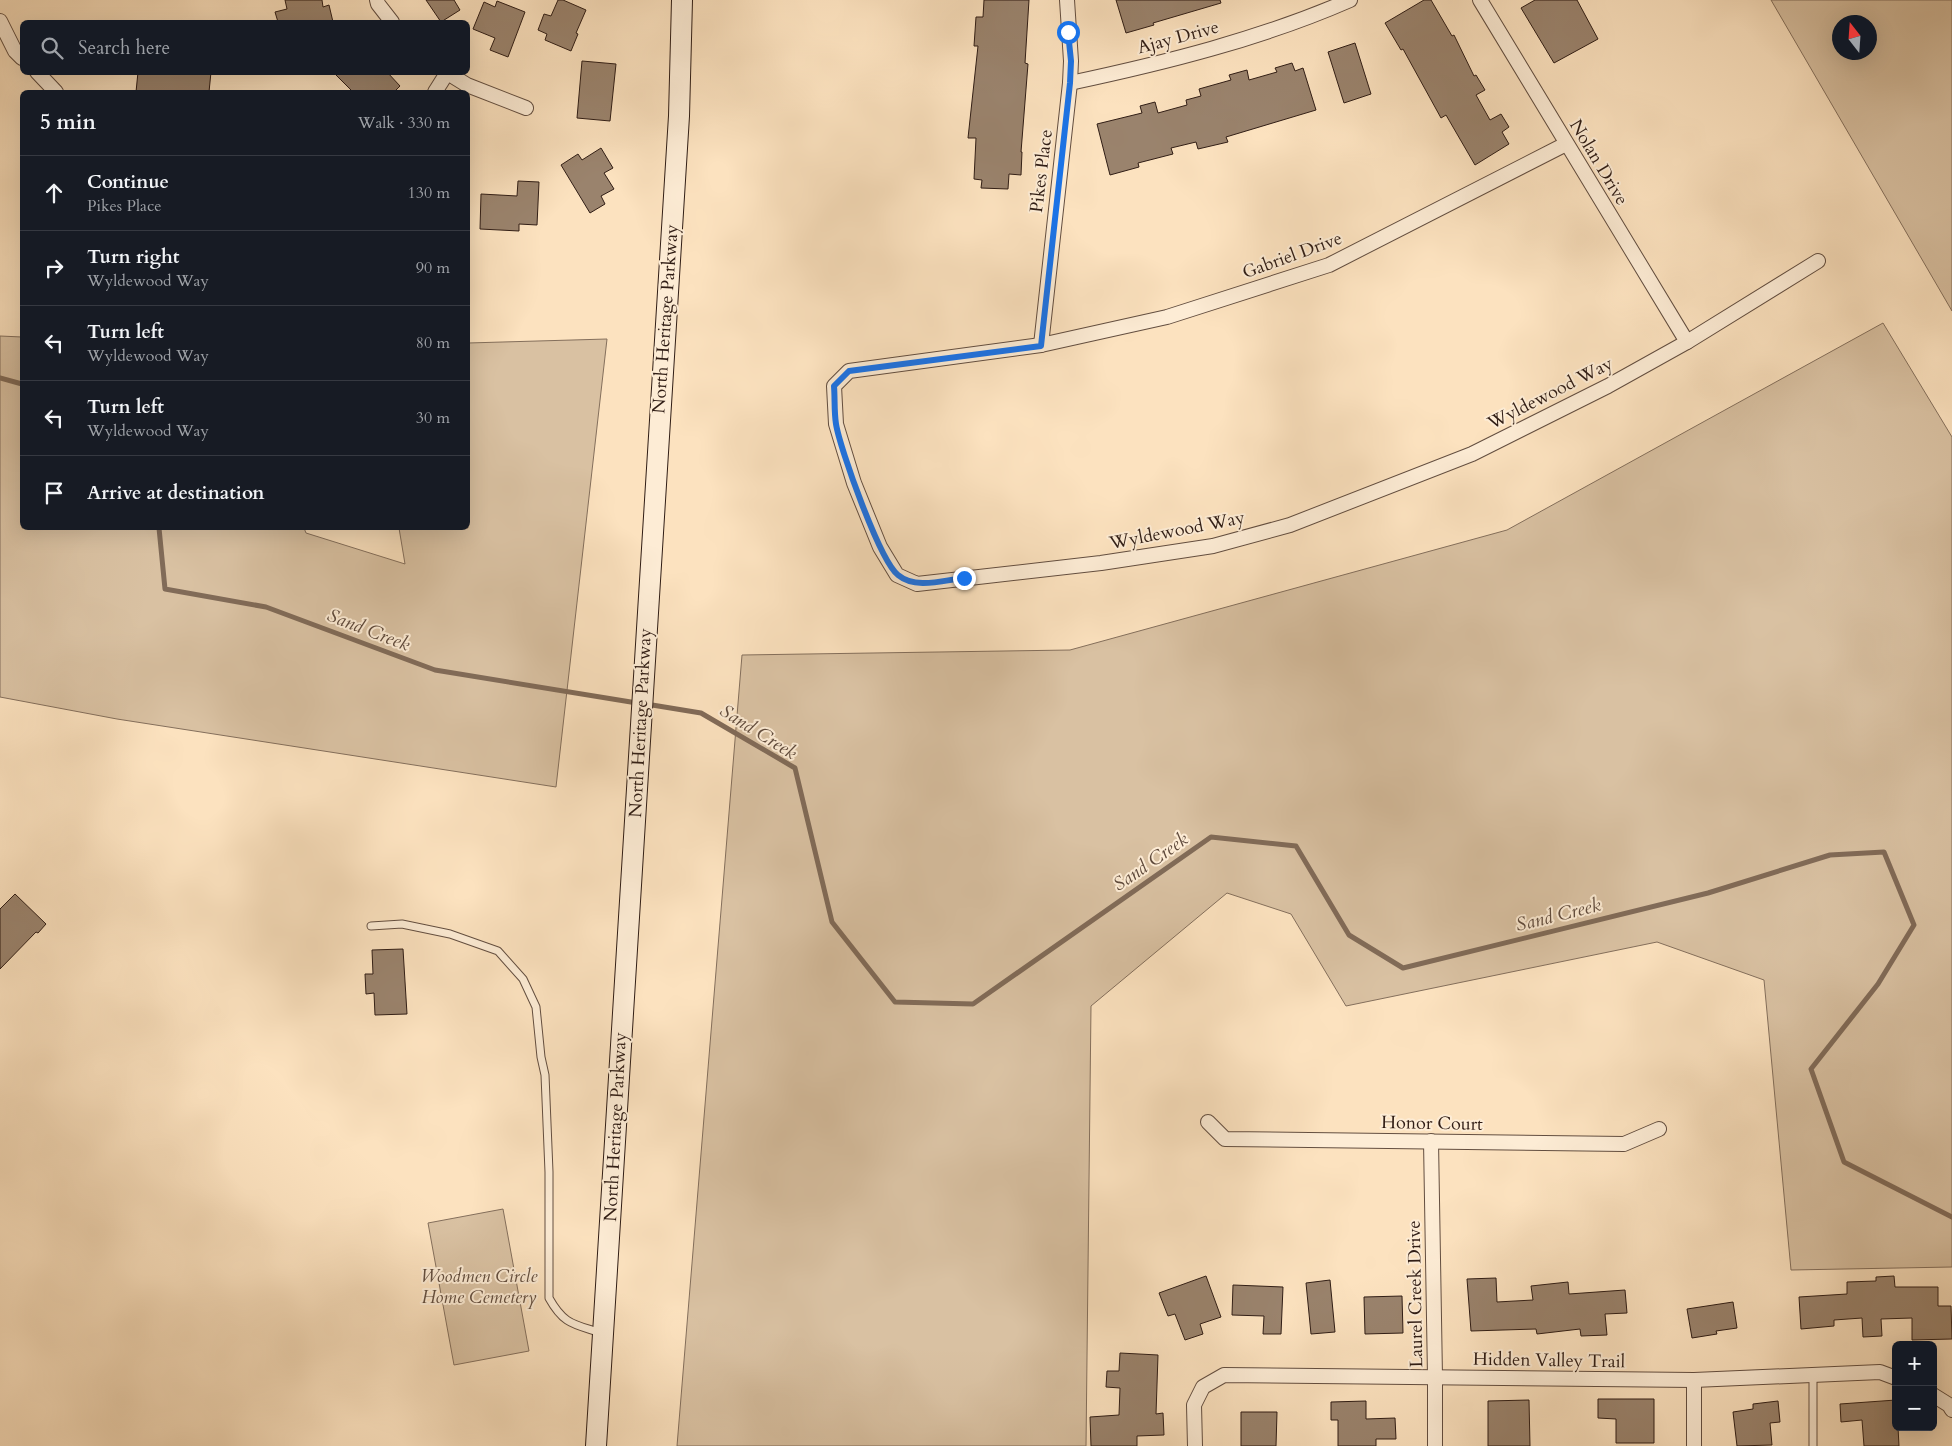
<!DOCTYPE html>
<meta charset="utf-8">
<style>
:root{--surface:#171b24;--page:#242831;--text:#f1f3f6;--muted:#9ea1a6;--line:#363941}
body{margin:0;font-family:Cardo,serif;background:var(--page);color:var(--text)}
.controls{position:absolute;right:15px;bottom:15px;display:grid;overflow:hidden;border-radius:8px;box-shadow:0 5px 20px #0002}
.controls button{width:45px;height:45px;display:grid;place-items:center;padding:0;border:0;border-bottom:1px solid var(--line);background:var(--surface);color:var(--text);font:25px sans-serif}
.compass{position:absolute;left:1832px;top:15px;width:45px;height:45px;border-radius:50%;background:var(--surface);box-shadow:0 5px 20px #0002;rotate:343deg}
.stop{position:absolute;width:15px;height:15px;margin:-11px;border:4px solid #1a73e8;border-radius:50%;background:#fff}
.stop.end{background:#1a73e8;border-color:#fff;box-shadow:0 1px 5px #0008}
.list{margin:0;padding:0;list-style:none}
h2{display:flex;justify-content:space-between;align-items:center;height:65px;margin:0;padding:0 20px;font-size:21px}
h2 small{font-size:16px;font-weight:400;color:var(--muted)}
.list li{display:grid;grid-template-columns:32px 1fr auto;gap:15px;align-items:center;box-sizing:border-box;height:75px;padding:0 20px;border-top:1px solid var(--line)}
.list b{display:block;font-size:19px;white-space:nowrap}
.list p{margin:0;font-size:16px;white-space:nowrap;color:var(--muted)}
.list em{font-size:16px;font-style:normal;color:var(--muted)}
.icon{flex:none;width:28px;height:28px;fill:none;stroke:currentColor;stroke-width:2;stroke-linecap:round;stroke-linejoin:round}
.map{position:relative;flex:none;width:1952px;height:1446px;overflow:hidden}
.search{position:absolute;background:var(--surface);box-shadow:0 5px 20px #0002;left:20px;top:20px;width:450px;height:55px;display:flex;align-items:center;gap:12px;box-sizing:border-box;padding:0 18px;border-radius:8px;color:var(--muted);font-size:19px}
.panel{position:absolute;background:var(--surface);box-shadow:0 5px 20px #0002;left:20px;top:90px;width:450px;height:440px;border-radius:8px}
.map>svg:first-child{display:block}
.green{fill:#d9c1a2;stroke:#846f5c;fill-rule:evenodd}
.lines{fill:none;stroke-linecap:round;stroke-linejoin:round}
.stream{stroke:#816b58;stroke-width:5}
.building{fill:#9a836d;stroke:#301d15}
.lane-casing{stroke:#634e40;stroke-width:9}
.street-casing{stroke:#634e40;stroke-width:16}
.secondary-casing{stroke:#301d15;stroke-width:22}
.lane{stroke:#fdecd5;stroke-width:7}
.street{stroke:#fdecd5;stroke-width:14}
.secondary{stroke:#fdecd5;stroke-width:20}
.route{stroke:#1a73e8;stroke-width:6}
.labels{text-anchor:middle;stroke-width:4;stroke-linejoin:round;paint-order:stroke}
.street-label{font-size:18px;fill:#301d15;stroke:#fdecd5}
.park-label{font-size:18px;font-style:italic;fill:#634e3f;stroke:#fdecd5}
.water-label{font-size:19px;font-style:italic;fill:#5f4a3c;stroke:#fdecd5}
</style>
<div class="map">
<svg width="1952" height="1446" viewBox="0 0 1952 1446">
<rect width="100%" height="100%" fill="#fce2bf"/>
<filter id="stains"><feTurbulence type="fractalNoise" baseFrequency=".004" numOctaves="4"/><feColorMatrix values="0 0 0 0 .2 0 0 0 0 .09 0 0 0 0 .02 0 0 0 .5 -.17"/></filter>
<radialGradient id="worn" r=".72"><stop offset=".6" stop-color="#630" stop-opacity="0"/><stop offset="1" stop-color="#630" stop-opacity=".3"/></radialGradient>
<!-- green -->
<g class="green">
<path d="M1771 0H1952V311ZM1870 22V52H1840V22Z"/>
<polygon points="1883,323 1952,437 1952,1267 1791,1270 1764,980 1657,942 1346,1006 1291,914 1227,893 1091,1006 1086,1446 677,1446 742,655 1070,650 1507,530"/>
<polygon points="0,336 22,337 22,528 304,528 306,533 405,564 399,528 468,528 468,343 607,339 556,787 117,719 0,697"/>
<polygon points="503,1209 529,1351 454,1365 428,1223"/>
</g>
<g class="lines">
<!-- stream -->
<g class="stream">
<polyline points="0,378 22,384"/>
<polyline points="159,528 165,589 266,607 435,670 637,703"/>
<polyline points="646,704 701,713 795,768 832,922 895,1002 973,1004 1211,837 1296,846 1349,935 1403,968 1708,893 1830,855 1884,852 1914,925 1878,984 1811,1069 1844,1162 1952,1217"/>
</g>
</g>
<!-- building -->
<g class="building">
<polygon points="285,0 322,0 323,7 329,5 333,22 278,22 275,12 287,9"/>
<polygon points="426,0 454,0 460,10 441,22"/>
<polygon points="558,0 563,0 586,10 576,33 578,34 571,51 545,40 547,34 538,30 544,14 551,16"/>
<polygon points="984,0 1029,0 1025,63 1028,64 1021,152 1022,152 1021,175 1009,174 1008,189 981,188 982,180 974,179 976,138 968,138 978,46 974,46 976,17 983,17"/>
<polygon points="1116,0 1220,0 1221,3 1153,23 1154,25 1126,33"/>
<polygon points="1424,0 1431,0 1452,36 1454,35 1474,76 1476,75 1485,90 1476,95 1490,120 1501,114 1509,127 1502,132 1509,144 1475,165 1446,115 1441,118 1403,49 1401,50 1385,23"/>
<polygon points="1535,0 1577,0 1598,39 1554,63 1521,8"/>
<polygon points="497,1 525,12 508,57 490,50 495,38 473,29 484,2 495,7"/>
<polygon points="1355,43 1371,94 1344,103 1328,52"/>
<polygon points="582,61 616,64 610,121 577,118"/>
<polygon points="1292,63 1295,71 1303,68 1316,110 1226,137 1228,142 1198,149 1196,142 1171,148 1173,154 1138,163 1139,167 1110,175 1097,124 1142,113 1140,106 1155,102 1158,113 1187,105 1186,100 1201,96 1199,89 1231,80 1229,75 1247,70 1249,80 1277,72 1275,68"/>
<polygon points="138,72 211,72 209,92 136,92"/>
<polygon points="333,72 387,72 400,86 394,92 353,92"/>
<polygon points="601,148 613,168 604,173 614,189 601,196 605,204 590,213 561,165 578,154 582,160"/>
<polygon points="518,181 539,182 537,225 519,224 519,231 480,229 481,194 517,196"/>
<polygon points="15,894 46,924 38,933 36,932 0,969 0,909"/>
<polygon points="403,949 407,1014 375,1015 374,993 366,994 365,974 373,974 372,950"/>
<polygon points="1206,1276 1221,1317 1200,1324 1203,1334 1185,1340 1175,1314 1168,1316 1159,1293"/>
<polygon points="1894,1276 1895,1287 1938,1287 1938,1306 1951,1306 1952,1339 1912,1340 1912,1318 1881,1319 1882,1336 1863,1337 1862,1318 1834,1320 1834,1326 1801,1329 1799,1297 1847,1294 1847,1282 1876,1281 1876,1277"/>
<polygon points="1496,1278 1497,1302 1533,1300 1531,1286 1568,1282 1569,1294 1625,1290 1627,1313 1605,1314 1607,1335 1581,1336 1580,1329 1537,1334 1536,1329 1471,1331 1467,1279"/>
<polygon points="1330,1280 1335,1332 1311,1334 1306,1283"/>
<polygon points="1233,1285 1283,1287 1281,1334 1263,1334 1264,1316 1232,1315"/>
<polygon points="1402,1296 1403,1333 1365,1334 1364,1297"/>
<polygon points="1733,1302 1737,1328 1716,1331 1717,1334 1692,1338 1687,1309"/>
<polygon points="1120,1353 1158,1355 1156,1414 1163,1413 1164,1435 1137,1436 1137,1446 1091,1446 1090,1417 1119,1415 1120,1388 1106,1387 1107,1371 1119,1371"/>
<polygon points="1598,1399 1654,1399 1654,1443 1616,1443 1616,1419 1598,1418"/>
<polygon points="1529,1400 1530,1446 1488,1446 1488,1401"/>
<polygon points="1896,1400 1896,1427 1898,1427 1899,1446 1864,1446 1862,1420 1841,1422 1840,1404"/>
<polygon points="1366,1401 1366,1419 1395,1418 1396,1439 1376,1439 1376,1446 1338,1446 1338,1420 1331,1420 1331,1402"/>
<polygon points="1778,1401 1780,1422 1770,1423 1772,1445 1737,1446 1733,1412 1753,1409 1753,1404"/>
<polygon points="1241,1412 1277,1412 1276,1446 1241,1446"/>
</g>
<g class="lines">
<!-- lane casing -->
<g class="lane-casing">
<g id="lane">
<path d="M371 926 402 924 450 934 498 951 523 979 536 1007 541 1057 545 1075 549 1172V1298C564 1325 574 1324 601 1333"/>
<polyline points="1813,1375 1813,1446"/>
</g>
</g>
<!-- street casing -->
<g class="street-casing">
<g id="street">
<polyline points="377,0 378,4 392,22"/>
<polyline points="1480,0 1687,342"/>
<polyline points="0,21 15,51 22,58"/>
<polyline points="37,72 56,92"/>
<polyline points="446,72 467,85 526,108"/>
<path d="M1070 83C1164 63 1261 39 1350 0"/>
<polyline points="435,92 447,73"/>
<polyline points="1566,144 1329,265 1167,317 1041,345 849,371 834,386 836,424 854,483 880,547 897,575 917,584 1101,563 1213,546 1290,525 1472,454 1608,386 1687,342 1818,261"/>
<polyline points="1041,345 1070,83 1071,61 1067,0"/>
<polyline points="1208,1122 1225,1139 1624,1144 1659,1129"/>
<polyline points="1431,1141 1435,1377 1435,1446"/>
<polyline points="1694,1380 1694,1446"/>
<polyline points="1933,1395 1949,1405 1952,1410"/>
<polyline points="1195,1446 1194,1405 1203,1387 1224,1375 1694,1380 1880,1372 1896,1378"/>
</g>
</g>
<!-- secondary casing -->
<g class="secondary-casing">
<polyline id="secondary" points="596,1446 679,116 682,0"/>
</g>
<!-- lane -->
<use href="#lane" class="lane"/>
<!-- street -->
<use href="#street" class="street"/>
<!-- secondary -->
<use href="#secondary" class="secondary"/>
</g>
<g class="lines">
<!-- route -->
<path class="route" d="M964 578C944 580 916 590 898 575 880 561 840 449 836 424 834 412 835 398 834 386L849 371 1041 346 1070 83 1071 61 1068 32"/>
</g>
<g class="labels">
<!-- street labels -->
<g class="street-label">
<text transform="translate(1178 37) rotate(-15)" y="6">Ajay Drive</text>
<text transform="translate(1599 162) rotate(59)" y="6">Nolan Drive</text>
<text transform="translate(1041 171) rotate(-83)" y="6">Pikes Place</text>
<text transform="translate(1292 255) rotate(-20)" y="6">Gabriel Drive</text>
<text transform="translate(665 319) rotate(-86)" y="6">North Heritage Parkway</text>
<text transform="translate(1550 393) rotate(-27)" y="6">Wyldewood Way</text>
<text transform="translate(1177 530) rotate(-11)" y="6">Wyldewood Way</text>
<text transform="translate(640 723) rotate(-87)" y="6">North Heritage Parkway</text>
<text transform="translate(1432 1123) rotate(1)" y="6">Honor Court</text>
<text transform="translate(615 1127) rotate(-87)" y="6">North Heritage Parkway</text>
<text transform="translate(1415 1294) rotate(-91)" y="6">Laurel Creek Drive</text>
<text transform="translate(1549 1360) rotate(1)" y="6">Hidden Valley Trail</text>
</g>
<!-- park labels -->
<g class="park-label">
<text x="479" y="1282">Woodmen Circle<tspan x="479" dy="21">Home Cemetery</tspan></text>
</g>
<!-- water labels -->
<g class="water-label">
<text transform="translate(369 629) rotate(21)" y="7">Sand Creek</text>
<text transform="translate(759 731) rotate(32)" y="7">Sand Creek</text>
<text transform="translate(1150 861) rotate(-35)" y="7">Sand Creek</text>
<text transform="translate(1558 914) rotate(-14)" y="7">Sand Creek</text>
</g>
</g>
<rect width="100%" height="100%" filter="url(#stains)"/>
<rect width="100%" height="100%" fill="url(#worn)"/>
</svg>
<div class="controls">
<button>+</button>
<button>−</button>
</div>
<svg class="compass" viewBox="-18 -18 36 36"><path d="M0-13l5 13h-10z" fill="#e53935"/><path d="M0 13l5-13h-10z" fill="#9ea1a6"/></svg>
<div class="stop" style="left:1068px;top:32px"></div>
<div class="stop end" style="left:964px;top:578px"></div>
<div class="search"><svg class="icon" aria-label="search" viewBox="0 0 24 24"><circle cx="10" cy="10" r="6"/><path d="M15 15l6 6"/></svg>Search here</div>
<section class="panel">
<h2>5 min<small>Walk · 330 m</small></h2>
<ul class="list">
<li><svg class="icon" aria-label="ahead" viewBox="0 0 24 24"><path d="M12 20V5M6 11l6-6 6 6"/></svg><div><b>Continue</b><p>Pikes Place</p></div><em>130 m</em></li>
<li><svg class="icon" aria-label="right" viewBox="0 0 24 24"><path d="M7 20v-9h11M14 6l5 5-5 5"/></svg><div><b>Turn right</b><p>Wyldewood Way</p></div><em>90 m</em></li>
<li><svg class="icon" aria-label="left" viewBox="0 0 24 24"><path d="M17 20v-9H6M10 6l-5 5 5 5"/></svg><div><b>Turn left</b><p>Wyldewood Way</p></div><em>80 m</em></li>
<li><svg class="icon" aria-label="left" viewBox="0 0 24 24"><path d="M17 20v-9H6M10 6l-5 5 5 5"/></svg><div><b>Turn left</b><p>Wyldewood Way</p></div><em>30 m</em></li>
<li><svg class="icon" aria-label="arrive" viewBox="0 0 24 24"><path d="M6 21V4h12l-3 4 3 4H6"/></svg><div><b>Arrive at destination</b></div></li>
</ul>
</section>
</div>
